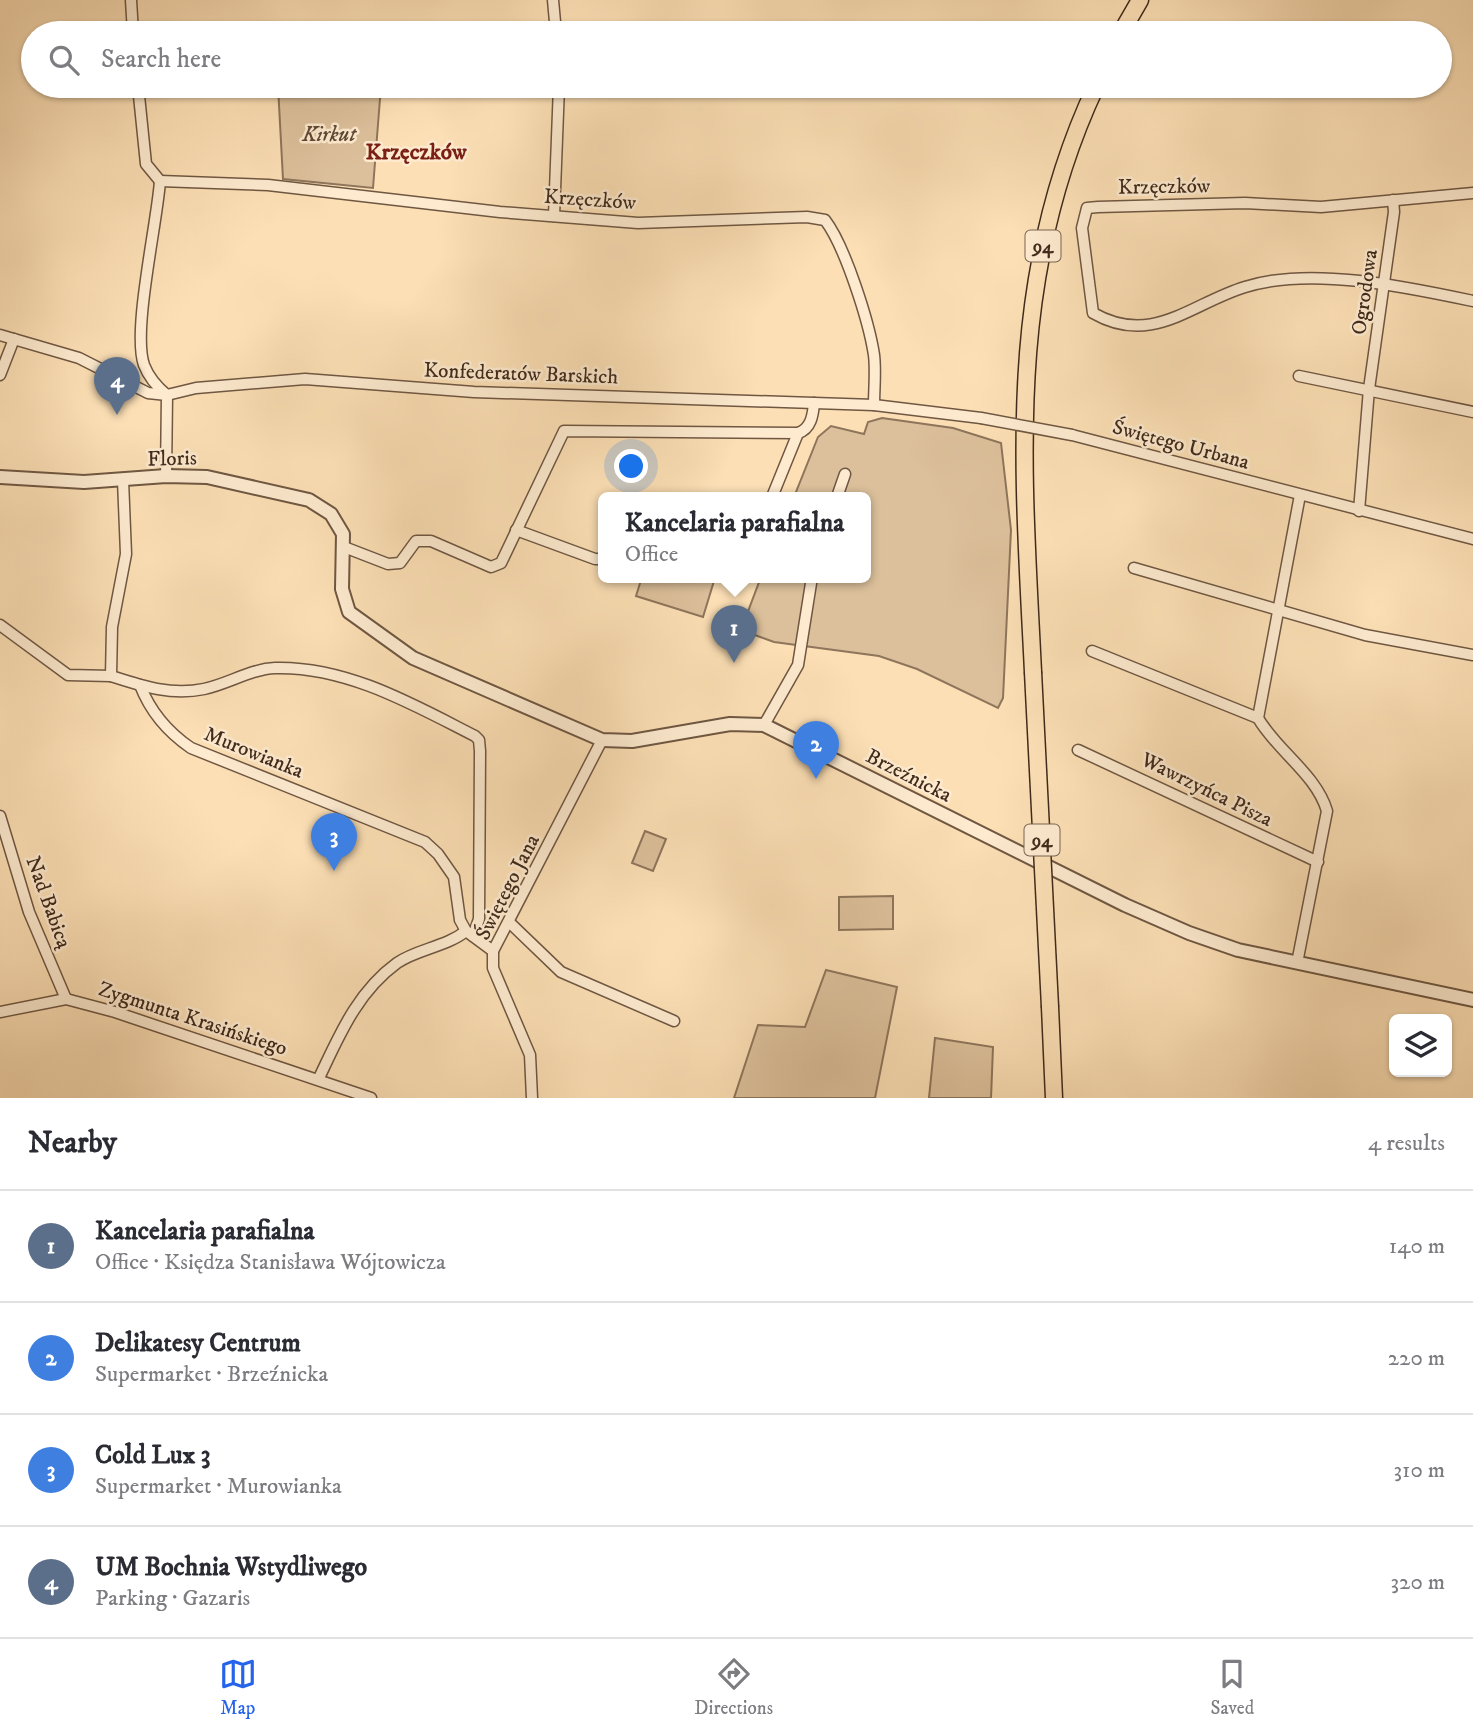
<!DOCTYPE html>
<meta charset="utf-8">
<style>
:root{--surface:#fff;--page:#f7f7f7;--text:#2b2b33;--muted:#7c7c81;--line:#e1e1e2;--accent:#2563eb}
body{margin:0;font-family:"IM FELL DW Pica",serif;background:var(--page);color:var(--text)}
.controls{position:absolute;right:21px;bottom:21px;display:grid;overflow:hidden;border-radius:10px;box-shadow:0 2px 5px #0004}
.controls button{width:63px;height:63px;display:grid;place-items:center;padding:0;border:0;border-bottom:2px solid var(--line);background:var(--surface);color:var(--text);font:35px sans-serif}
.you{position:absolute;left:632px;top:467px;width:24px;height:24px;margin:-18px;border:5px solid #fff;border-radius:50%;background:#1a73e8;box-shadow:0 0 0 10px #1a73e833}
.badge{display:grid;place-items:center;width:46px;height:46px;border-radius:50%;background:var(--accent);color:#fff;font-size:23px;font-weight:700}
.pin{position:absolute;translate:-50% -58px;filter:drop-shadow(0 2px 4px #0008)}
.pin::after{content:'';position:absolute;top:37px;width:24px;height:21px;background:inherit;clip-path:polygon(0 0,100% 0,50% 100%)}
.popup{position:absolute;left:598px;top:492px;width:273px;height:91px;box-sizing:border-box;display:grid;place-content:center;border-radius:10px;background:var(--surface);filter:drop-shadow(0 2px 5px #0005);font-size:23px;white-space:nowrap;color:var(--muted)}
.popup b{font-size:26px;color:var(--text)}
.popup::after{content:'';position:absolute;left:50%;top:100%;margin-left:-14px;border:14px solid transparent;border-top-color:var(--surface)}
.list{margin:0;padding:0;list-style:none}
h2{display:flex;justify-content:space-between;align-items:center;height:91px;margin:0;padding:0 28px;font-size:30px}
h2 small{font-size:23px;font-weight:400;color:var(--muted)}
.list li{display:grid;grid-template-columns:46px 1fr auto;gap:21px;align-items:center;box-sizing:border-box;height:112px;padding:0 28px;border-top:2px solid var(--line)}
.list b{display:block;font-size:26px;white-space:nowrap}
.list p{margin:0;font-size:23px;white-space:nowrap;color:var(--muted)}
.list em{font-size:23px;font-style:normal;color:var(--muted)}
.icon{flex:none;width:38px;height:38px;fill:none;stroke:currentColor;stroke-width:2;stroke-linecap:round;stroke-linejoin:round}
.map{position:relative;flex:none;width:1473px;height:1098px;overflow:hidden}
.search{position:absolute;background:var(--surface);box-shadow:0 2px 5px #0004;left:21px;right:21px;top:21px;height:77px;display:flex;align-items:center;gap:18px;box-sizing:border-box;padding:0 24px;border-radius:38px;color:var(--muted);font-size:26px}
.sheet{height:539px;background:var(--surface)}
nav{display:flex;justify-content:space-around;align-items:center;box-sizing:border-box;height:98px;border-top:2px solid var(--line);background:var(--surface);font-size:19px;color:var(--muted)}
nav a{display:grid;justify-items:center;gap:4px}
nav .on{color:var(--accent)}
.map>svg:first-child{display:block}
.green{fill:#dcc09b;stroke:#8e755b;stroke-width:2}
.lines{fill:none;stroke-linecap:round;stroke-linejoin:round}
.minor-casing{stroke:#6f5742;stroke-width:13}
.tertiary-casing{stroke:#6f5742;stroke-width:16}
.primary-casing{stroke:#402a1b;stroke-width:19}
.minor{stroke:#fdeacf;stroke-width:10}
.tertiary{stroke:#fdeacf;stroke-width:12}
.primary{stroke:#fcdfb5;stroke-width:16}
.minor-bridge-casing{stroke:#6f5742;stroke-width:13;stroke-linecap:butt}
.primary-bridge-casing{stroke:#402a1b;stroke-width:19;stroke-linecap:butt}
.minor-bridge{stroke:#fdeacf;stroke-width:10}
.primary-bridge{stroke:#fcdfb5;stroke-width:16}
.labels{text-anchor:middle;stroke-width:5;stroke-linejoin:round;paint-order:stroke}
.shield{fill:#fdeacf;stroke:#796451;stroke-width:2}
.shield-label{font-size:19px;font-weight:bold;fill:#402a1b}
.park-label{font-size:21px;font-style:italic;fill:#5f4835;stroke:#fdeacf}
.street-label{font-size:21px;fill:#402a1b;stroke:#fdeacf}
.neighbourhood-label{font-size:23px;font-weight:bold;fill:#7a1f14;stroke:#fdeacf}
</style>
<div class="map">
<svg width="1473" height="1098" viewBox="0 0 1473 1098">
<rect width="100%" height="100%" fill="#fcdfb5"/>
<filter id="stains"><feTurbulence type="fractalNoise" baseFrequency=".00286" numOctaves="4"/><feColorMatrix values="0 0 0 0 .2 0 0 0 0 .09 0 0 0 0 .02 0 0 0 .5 -.17"/></filter>
<radialGradient id="worn" r=".72"><stop offset=".6" stop-color="#630" stop-opacity="0"/><stop offset="1" stop-color="#630" stop-opacity=".3"/></radialGradient>
<!-- green -->
<g class="green">
<polygon points="278,86 381,86 373,188 283,179"/>
<polygon points="882,418 953,428 1001,443 1011,530 1003,698 998,708 917,669 879,656 774,642 741,630 761,577 865,577 865,497 794,497 818,437 831,426 864,434 868,422"/>
<polygon points="642,577 702,577 714,581 703,617 636,596"/>
<polygon points="645,831 666,839 653,871 632,863"/>
<polygon points="893,896 893,929 839,930 839,897"/>
<polygon points="826,970 897,987 875,1098 734,1098 758,1025 805,1027"/>
<polygon points="935,1038 993,1047 991,1098 929,1098"/>
</g>
<g class="lines">
<!-- minor casing -->
<g class="minor-casing">
<g id="minor">
<polyline points="131,0 133,33"/>
<polyline points="553,0 556,33"/>
<polyline points="138,86 146,164 160,181"/>
<path d="M160 181 268 185 500 212 638 223 807 217 825 220C845 246 869 322 874 355 876 371 874 389 874 405"/>
<path d="M160 181C157 224 132 331 144 365 149 378 156 386 167 395"/>
<path d="M1473 193 1321 207 1245 203 1098 207 1087 208 1082 228 1093 313C1152 347 1192 303 1245 287 1310 266 1407 287 1473 301"/>
<polyline points="554,216 559,86"/>
<polyline points="0,335 79,358 148,393 167,395 196,388 305,379 474,392 874,405 981,418"/>
<polyline points="0,375 14,339"/>
<polyline points="1299,376 1473,412"/>
<polyline points="1072,435 1473,539"/>
<polyline points="166,476 167,395"/>
<path d="M123 480 126 554 112 627 111 676C142 686 171 696 204 689 228 684 251 669 275 668 347 666 414 705 475 736L479 740 480 751 479 919 473 936"/>
<polyline points="772,497 798,433"/>
<polyline points="837,497 845,474"/>
<polyline points="1359,511 1369,389 1394,212 1393,200"/>
<polyline points="516,530 595,559 603,559"/>
<path d="M344 547 388 564 400 563 416 541H431L491 567 501 563 564 431 798 433C811 429 813 415 814 403"/>
<polyline points="1134,568 1365,635 1473,655"/>
<polyline points="0,625 68,675 111,676"/>
<polyline points="1092,651 1258,718"/>
<path d="M140 685C150 711 169 733 191 748L425 842 438 854 454 877 460 920 466 931 493 951"/>
<polyline points="764,725 798,665 812,577"/>
<polyline points="1078,750 1318,862"/>
<polyline points="0,816 29,912 66,999"/>
<polyline points="510,923 561,972 674,1021"/>
<path d="M1297 963 1327 811C1316 774 1277 751 1258 718L1300 495"/>
<polyline points="0,1012 66,999 115,1012 371,1098"/>
<path d="M319 1078C339 1036 357 992 397 963 417 949 446 947 466 931"/>
<polyline points="532,1098 530,1055 493,968 493,951 602,740"/>
</g>
</g>
<!-- tertiary casing -->
<g class="tertiary-casing">
<polyline id="tertiary" points="0,477 84,482 166,476 207,477 309,500 331,514 343,534 342,589 349,612 413,658 602,740 632,741 730,724 764,725 1125,905 1189,933 1238,950 1473,1000"/>
</g>
<!-- primary casing -->
<g class="primary-casing">
<g id="primary">
<polyline points="1121,33 1140,0"/>
<path d="M1033 672C1023 466 1005 279 1096 86"/>
<polyline points="1050,1007 1054,1098"/>
</g>
</g>
<!-- minor -->
<use href="#minor" class="minor"/>
<!-- tertiary -->
<use href="#tertiary" class="tertiary"/>
<!-- primary -->
<use href="#primary" class="primary"/>
<!-- minor-bridge casing -->
<g class="minor-bridge-casing">
<polyline id="minor-bridge" points="981,418 1072,435"/>
</g>
<!-- primary-bridge casing -->
<g class="primary-bridge-casing">
<polyline id="primary-bridge" points="1033,672 1050,1007"/>
</g>
<!-- minor-bridge -->
<use href="#minor-bridge" class="minor-bridge"/>
<!-- primary-bridge -->
<use href="#primary-bridge" class="primary-bridge"/>
</g>
<g class="labels">
<!-- shield labels -->
<g class="shield">
<rect x="1025.5" y="230.5" width="35" height="31" rx="5"/>
<rect x="1024.5" y="824.5" width="35" height="31" rx="5"/>
</g>
<g class="shield-label">
<text x="1043" y="253">94</text>
<text x="1042" y="847">94</text>
</g>
<!-- park labels -->
<g class="park-label">
<text x="329" y="141">Kirkut</text>
</g>
<!-- street labels -->
<g class="street-label">
<text transform="translate(1164 186) rotate(-1)" y="7">Krzęczków</text>
<text transform="translate(590 199) rotate(4)" y="7">Krzęczków</text>
<text transform="translate(1364 292) rotate(-82)" y="7">Ogrodowa</text>
<text transform="translate(521 373) rotate(2)" y="7">Konfederatów Barskich</text>
<text transform="translate(1181 444) rotate(15)" y="7">Świętego Urbana</text>
<text transform="translate(172 458) rotate(-2)" y="7">Floris</text>
<text transform="translate(254 752) rotate(22)" y="7">Murowianka</text>
<text transform="translate(909 775) rotate(27)" y="7">Brzeźnicka</text>
<text transform="translate(1207 789) rotate(26)" y="7">Wawrzyńca Pisza</text>
<text transform="translate(507 887) rotate(-63)" y="7">Świętego Jana</text>
<text transform="translate(49 902) rotate(70)" y="7">Nad Babicą</text>
<text transform="translate(193 1018) rotate(18)" y="7">Zygmunta Krasińskiego</text>
</g>
<!-- neighbourhood labels -->
<g class="neighbourhood-label">
<text x="416" y="159">Krzęczków</text>
</g>
</g>
<rect width="100%" height="100%" filter="url(#stains)"/>
<rect width="100%" height="100%" fill="url(#worn)"/>
</svg>
<div class="controls">
<button><svg class="icon" aria-label="layers" viewBox="0 0 24 24"><path d="M12 4l9 5-9 5-9-5zM3 14l9 5 9-5"/></svg></button>
</div>
<div class="you"></div>
<div class="pin badge" style="left:734px;top:663px;background:#5c6f8a">1</div>
<div class="popup"><b>Kancelaria parafialna</b>Office</div>
<div class="pin badge" style="left:816px;top:779px;background:#3f7fe0">2</div>
<div class="pin badge" style="left:334px;top:871px;background:#3f7fe0">3</div>
<div class="pin badge" style="left:117px;top:415px;background:#5c6f8a">4</div>
<div class="search"><svg class="icon" aria-label="search" viewBox="0 0 24 24"><circle cx="10" cy="10" r="6"/><path d="M15 15l6 6"/></svg>Search here</div>
</div>
<section class="sheet">
<h2>Nearby<small>4 results</small></h2>
<ul class="list">
<li><span class="badge" style="background:#5c6f8a">1</span><div><b>Kancelaria parafialna</b><p>Office · Księdza Stanisława Wójtowicza</p></div><em>140 m</em></li>
<li><span class="badge" style="background:#3f7fe0">2</span><div><b>Delikatesy Centrum</b><p>Supermarket · Brzeźnicka</p></div><em>220 m</em></li>
<li><span class="badge" style="background:#3f7fe0">3</span><div><b>Cold Lux 3</b><p>Supermarket · Murowianka</p></div><em>310 m</em></li>
<li><span class="badge" style="background:#5c6f8a">4</span><div><b>UM Bochnia Wstydliwego</b><p>Parking · Gazaris</p></div><em>320 m</em></li>
</ul>
</section>
<nav>
<a class="on"><svg class="icon" aria-label="map" viewBox="0 0 24 24"><path d="M3 6l6-2 6 2 6-2v14l-6 2-6-2-6 2zM9 4v14M15 6v14"/></svg>Map</a>
<a><svg class="icon" aria-label="directions" viewBox="0 0 24 24"><path d="M12 3l9 9-9 9-9-9zM9 14v-3h6M13 9l2 2-2 2"/></svg>Directions</a>
<a><svg class="icon" aria-label="saved" viewBox="0 0 24 24"><path d="M7 4h10v16l-5-4-5 4z"/></svg>Saved</a>
</nav>
